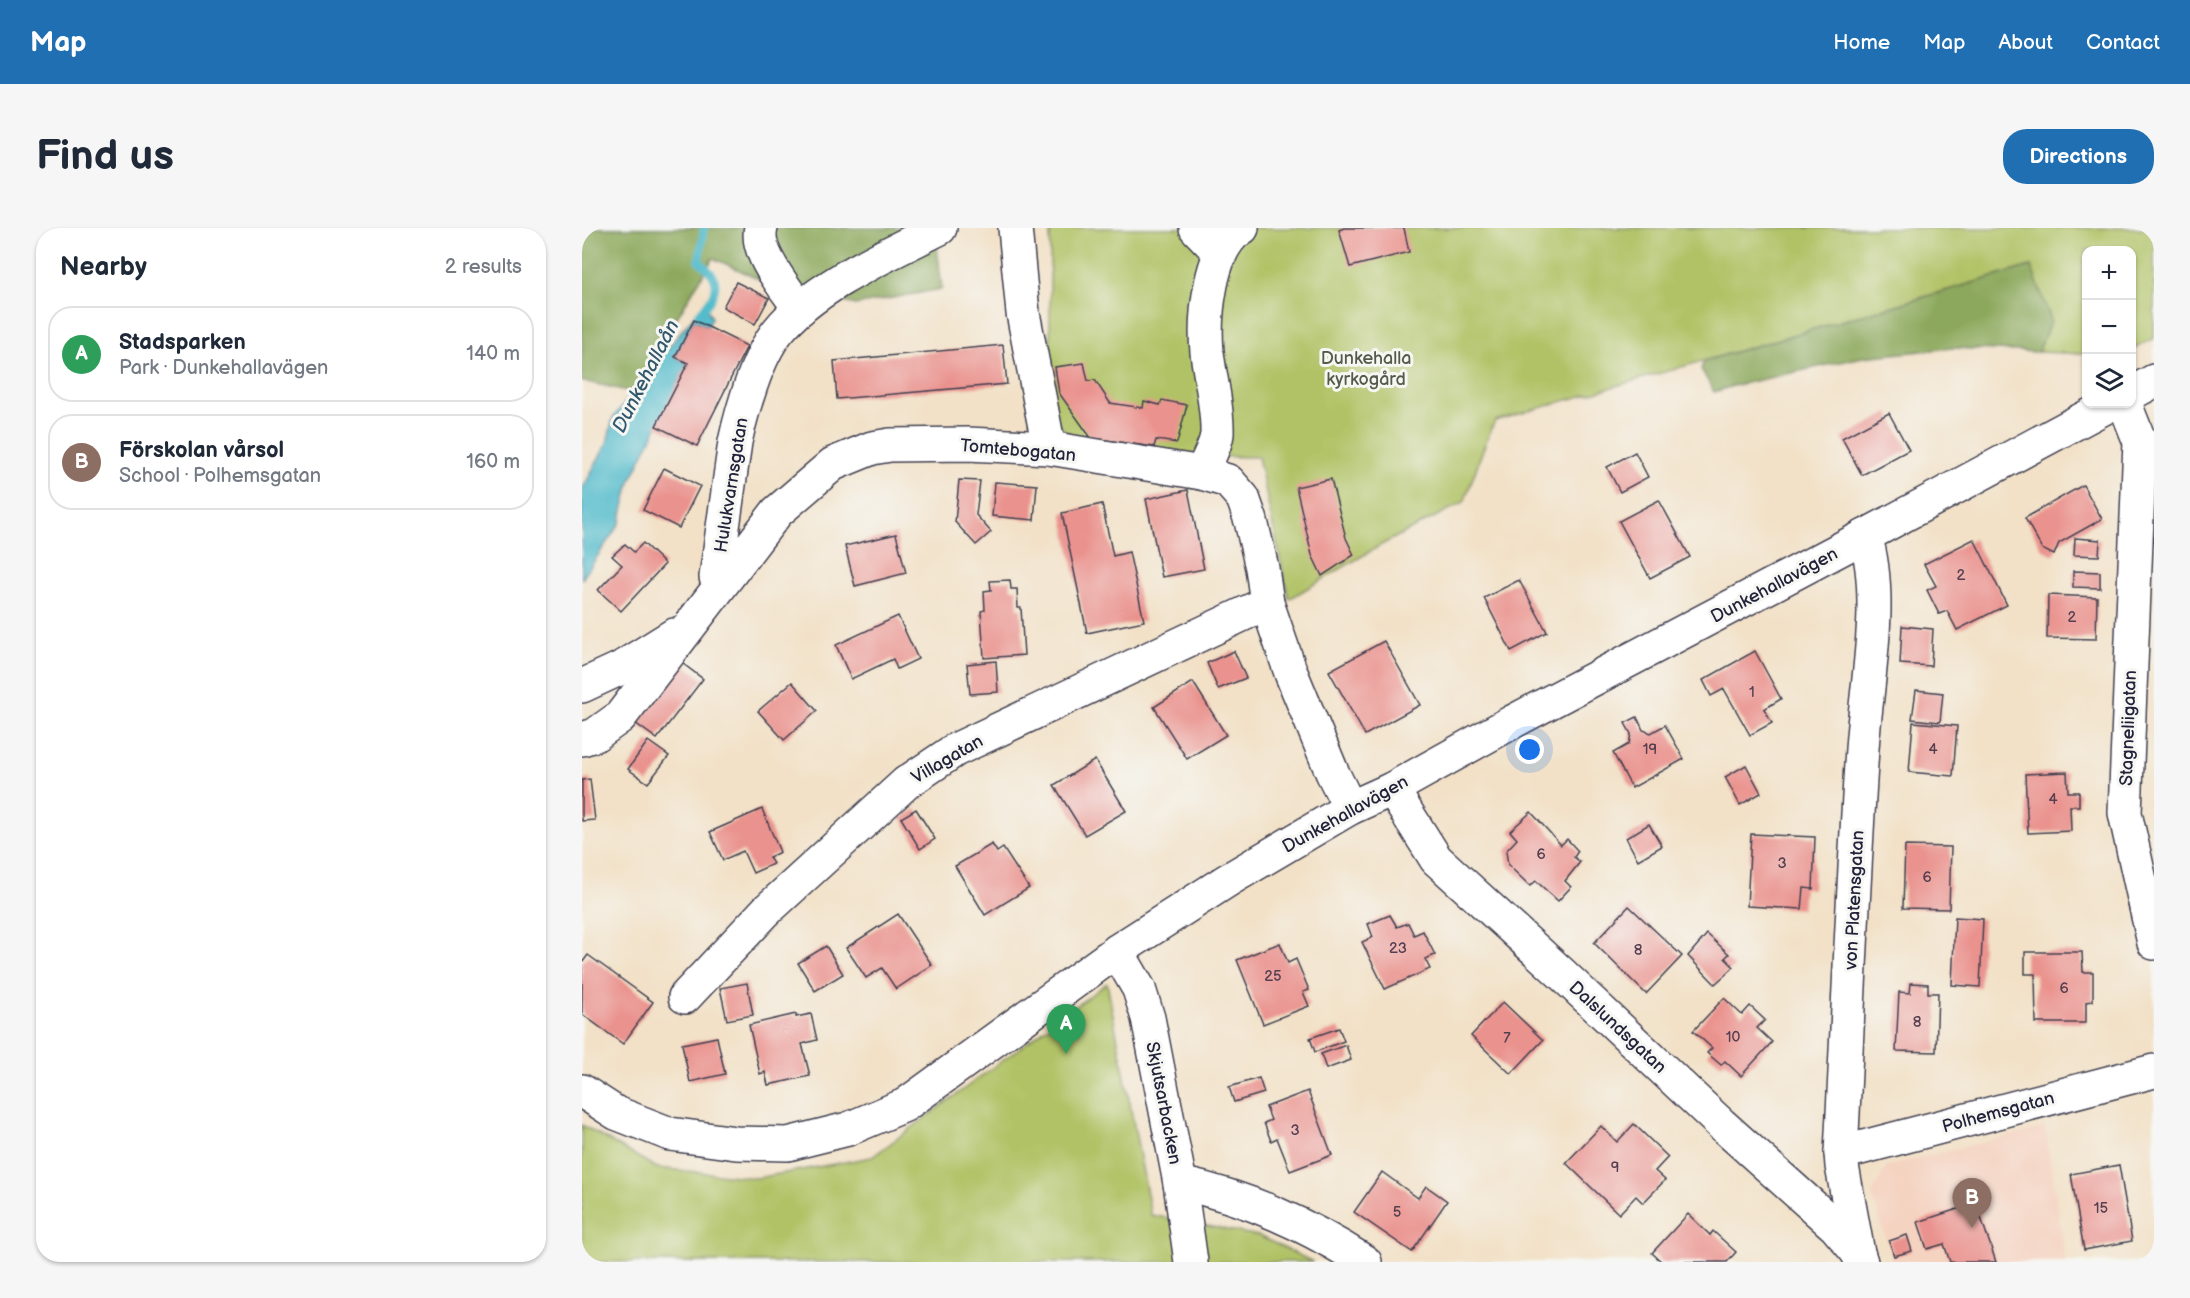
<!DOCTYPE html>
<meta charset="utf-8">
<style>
:root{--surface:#fff;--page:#f6f6f7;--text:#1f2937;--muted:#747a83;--line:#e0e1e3;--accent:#1f6fb2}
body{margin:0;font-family:"Balsamiq Sans",sans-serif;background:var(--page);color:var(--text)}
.controls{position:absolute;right:18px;top:18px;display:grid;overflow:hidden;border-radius:12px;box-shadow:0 2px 4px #0004}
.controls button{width:54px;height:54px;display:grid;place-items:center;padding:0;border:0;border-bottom:2px solid var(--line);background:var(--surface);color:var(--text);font:30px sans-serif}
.you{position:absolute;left:948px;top:522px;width:21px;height:21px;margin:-15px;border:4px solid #fff;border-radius:50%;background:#1a73e8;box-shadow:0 0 0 9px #1a73e833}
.badge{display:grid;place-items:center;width:39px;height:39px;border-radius:50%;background:var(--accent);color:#fff;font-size:20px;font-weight:700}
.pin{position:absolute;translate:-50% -50px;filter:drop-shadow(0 2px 3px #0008)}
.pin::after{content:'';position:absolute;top:32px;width:21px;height:18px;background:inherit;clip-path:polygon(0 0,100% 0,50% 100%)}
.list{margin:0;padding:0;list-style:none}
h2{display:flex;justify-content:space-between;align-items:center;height:78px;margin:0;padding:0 24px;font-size:26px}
h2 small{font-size:20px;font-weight:400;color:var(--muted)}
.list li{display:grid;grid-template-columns:39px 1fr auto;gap:18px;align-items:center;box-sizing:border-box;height:96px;margin:0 12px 12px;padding:0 12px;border:2px solid var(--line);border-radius:24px}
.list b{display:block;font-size:22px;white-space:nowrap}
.list p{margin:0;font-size:20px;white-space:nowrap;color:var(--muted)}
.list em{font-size:20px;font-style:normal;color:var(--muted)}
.icon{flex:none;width:33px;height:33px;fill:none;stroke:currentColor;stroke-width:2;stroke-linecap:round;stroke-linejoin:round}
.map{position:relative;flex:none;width:1572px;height:1034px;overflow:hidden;border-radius:24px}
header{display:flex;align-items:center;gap:36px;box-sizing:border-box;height:84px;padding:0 30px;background:var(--accent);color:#fff}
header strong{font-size:28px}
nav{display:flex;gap:33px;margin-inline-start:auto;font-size:21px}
.intro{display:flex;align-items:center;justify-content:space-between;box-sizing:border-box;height:144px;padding:0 36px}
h1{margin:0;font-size:42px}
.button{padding:15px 27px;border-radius:24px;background:var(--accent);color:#fff;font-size:21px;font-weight:700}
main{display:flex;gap:36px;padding:0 36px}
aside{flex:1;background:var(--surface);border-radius:24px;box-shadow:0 2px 4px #0004}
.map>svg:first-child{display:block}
.built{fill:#f5d3c1}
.green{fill:#b1c266;stroke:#6a7250;stroke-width:1.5}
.forest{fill:#8ca85b;stroke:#57654b;stroke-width:1.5}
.water{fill:#4eb9ca;stroke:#386e82;stroke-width:1.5}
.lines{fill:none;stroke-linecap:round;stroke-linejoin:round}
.stream{stroke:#4eb9ca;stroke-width:8}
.building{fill:#ea938e}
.minor-casing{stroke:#413f50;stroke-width:36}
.minor{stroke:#fff;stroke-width:33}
.labels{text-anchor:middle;stroke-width:6;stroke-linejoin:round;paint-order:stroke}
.number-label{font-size:15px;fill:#543e50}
.park-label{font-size:18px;fill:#545a4a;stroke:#f6f6f2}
.street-label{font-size:18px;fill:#22223b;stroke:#f6f6f2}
.water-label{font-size:20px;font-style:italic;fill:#31576d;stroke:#f6f6f2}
</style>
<header>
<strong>Map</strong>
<nav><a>Home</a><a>Map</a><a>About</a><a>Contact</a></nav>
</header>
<div class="intro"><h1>Find us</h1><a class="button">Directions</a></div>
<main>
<aside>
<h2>Nearby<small>2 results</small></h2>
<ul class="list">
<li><span class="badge" style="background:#2e9e5b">A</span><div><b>Stadsparken</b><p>Park · Dunkehallavägen</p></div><em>140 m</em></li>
<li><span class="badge" style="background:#8d6e63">B</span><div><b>Förskolan vårsol</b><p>School · Polhemsgatan</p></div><em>160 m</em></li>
</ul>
</aside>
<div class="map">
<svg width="1572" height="1034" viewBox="0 0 1572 1034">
<rect width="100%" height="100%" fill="#f6f6f2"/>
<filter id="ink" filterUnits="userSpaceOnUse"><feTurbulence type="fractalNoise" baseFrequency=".0167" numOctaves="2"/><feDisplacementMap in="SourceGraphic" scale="12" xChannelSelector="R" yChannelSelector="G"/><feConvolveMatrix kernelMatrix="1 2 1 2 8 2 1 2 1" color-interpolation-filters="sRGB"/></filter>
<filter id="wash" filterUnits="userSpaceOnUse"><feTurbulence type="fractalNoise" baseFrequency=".008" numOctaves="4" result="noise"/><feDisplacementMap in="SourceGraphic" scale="24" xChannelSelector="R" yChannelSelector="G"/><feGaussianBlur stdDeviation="1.35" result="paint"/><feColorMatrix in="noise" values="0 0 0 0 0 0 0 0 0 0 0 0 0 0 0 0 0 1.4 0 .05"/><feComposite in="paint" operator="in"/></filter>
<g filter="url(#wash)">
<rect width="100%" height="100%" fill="#f2e1c7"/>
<!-- built -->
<polygon class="built" points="1463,899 1484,1034 1311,1034 1290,966 1305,938"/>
<!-- green -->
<g class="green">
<path d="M468 0H1572V110L1550 122V22H1504V126L1456 124 1469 92 1449 38 913 193C900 219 893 247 882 274L799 317 707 371 676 229 613 228 514 219 483 203 473 191 468 174Z"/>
<polygon points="525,755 569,987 677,1008 731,1034 0,1034 0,897 75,940 175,950 290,929"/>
</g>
<!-- forest -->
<g class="forest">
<polygon points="0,0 353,0 360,61 273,77 181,53 131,30 50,164 0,153"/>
<polygon points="1449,38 1469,92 1456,124 1370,120 1281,129 1151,158 1132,164 1119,141 1122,133"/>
</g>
<!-- water -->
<polygon class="water" points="124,79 130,90 126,98 112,92 93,129 106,135 48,254 38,295 0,351 0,262 25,215 31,190 101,101 118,81"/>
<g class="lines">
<!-- stream -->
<path class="stream" d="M116 87C125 78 139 62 131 48 128 42 121 37 117 33L122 0"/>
</g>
<g id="blocks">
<!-- building -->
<g class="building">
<polygon points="762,0 822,0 827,24 768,39 757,2"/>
<polygon points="154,54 187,70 173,96 141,79"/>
<polygon points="112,92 165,118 115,218 74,198 106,135 93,129"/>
<polygon points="421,117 425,156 255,171 252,133"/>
<polygon points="502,135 506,153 513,152 528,175 561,180 562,173 578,177 580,172 605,177 595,215 574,212 572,219 509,210 477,165 473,139"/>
<polygon points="1307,185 1327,222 1280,247 1260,210"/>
<polygon points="1053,224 1066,249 1038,264 1025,239"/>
<polygon points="82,240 118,258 97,300 61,282"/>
<polygon points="749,251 764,310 772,327 740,348 730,327 714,259"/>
<polygon points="377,252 398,253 394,287 409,304 394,317 373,294"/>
<polygon points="413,254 455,257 452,292 410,288"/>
<polygon points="1501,257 1520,291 1477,315 1472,327 1460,321 1443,290"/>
<polygon points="606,262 622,341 580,349 564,271"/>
<polygon points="1077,272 1108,329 1068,350 1037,293"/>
<polygon points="520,276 531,328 547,324 562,393 505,405 480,285"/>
<polygon points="314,306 324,345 273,358 263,318"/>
<polygon points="1493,310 1518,312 1517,328 1492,327"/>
<polygon points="1392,311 1425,377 1375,402 1365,383 1357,386 1345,362 1354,358 1342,336"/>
<polygon points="61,315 83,336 39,383 16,362 40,337 30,328 43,316 52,324"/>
<polygon points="1491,343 1518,344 1518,360 1491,359"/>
<polygon points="428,352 429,361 435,361 436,380 439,380 442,427 402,430 399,383 403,382 402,363 409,362 408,353"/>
<polygon points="937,352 965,404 929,423 902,370"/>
<polygon points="1466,367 1515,369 1514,411 1465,410"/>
<polygon points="316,388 336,431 315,441 311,431 269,451 254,417"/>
<polygon points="1320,398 1351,401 1349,438 1318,436"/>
<polygon points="802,413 838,477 783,507 747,443"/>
<polygon points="652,423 664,450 636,461 625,435"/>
<polygon points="1173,423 1199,471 1182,481 1190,495 1168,507 1142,461 1129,468 1121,452"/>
<polygon points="96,432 121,451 75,511 49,492"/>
<polygon points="414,433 416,464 388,466 385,436"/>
<polygon points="210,454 235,483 202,512 176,483"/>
<polygon points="611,454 644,507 605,531 572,479"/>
<polygon points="1334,462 1361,465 1358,494 1330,491"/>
<polygon points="1055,489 1061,502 1069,505 1083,497 1102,531 1050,560 1031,525 1047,516 1049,506 1043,495"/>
<polygon points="1331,494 1375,498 1371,548 1327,544"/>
<polygon points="66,513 87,528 66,555 46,541"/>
<polygon points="513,532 544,583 503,607 472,557"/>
<polygon points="1164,537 1179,565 1158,577 1143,549"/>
<polygon points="1485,544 1486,564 1497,564 1497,578 1488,578 1489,603 1446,605 1443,546"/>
<polygon points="8,551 13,592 0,593 0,552"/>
<polygon points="180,581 198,624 187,629 191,636 171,645 161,623 141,632 128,604"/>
<polygon points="334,581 353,611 338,621 319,590"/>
<polygon points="949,584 979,617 985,611 996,623 992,629 998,634 983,653 989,659 976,673 954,653 948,658 926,637 924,623 935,611 928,603"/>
<polygon points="1067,596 1080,618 1056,632 1044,610"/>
<polygon points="1169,606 1233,609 1231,661 1222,660 1220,681 1165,678"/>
<polygon points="410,616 415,624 421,620 447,660 403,687 373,638"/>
<polygon points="1323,618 1369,619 1367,681 1321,680"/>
<polygon points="1047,678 1100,728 1064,766 1012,715"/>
<polygon points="316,686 350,737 314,761 300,740 284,750 264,720"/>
<polygon points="808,687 815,699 826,695 832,707 841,703 853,727 843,731 848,741 803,761 780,714 791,709 786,696"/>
<polygon points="1373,689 1401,691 1398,759 1370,757"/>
<polygon points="1125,706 1147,726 1143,730 1152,739 1133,756 1106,728"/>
<polygon points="698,715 706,735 714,731 727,762 721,764 727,778 681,796 655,732"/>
<polygon points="244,718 261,746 233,763 216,735"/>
<polygon points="1443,724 1500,724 1501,744 1511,744 1511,773 1504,774 1504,795 1454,795 1453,746 1443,746"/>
<polygon points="6,727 71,774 41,816 0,786 0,735"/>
<polygon points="165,755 171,787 145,792 138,760"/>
<polygon points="1329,755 1346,756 1346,765 1356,765 1354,824 1314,823 1317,764 1328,765"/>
<polygon points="1142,770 1160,787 1168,778 1183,792 1175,800 1190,814 1159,848 1143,833 1139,837 1125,825 1130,820 1111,803"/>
<polygon points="921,774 961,812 929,846 889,808"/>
<polygon points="214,786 214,789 229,786 235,812 220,816 228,848 186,857 183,844 178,846 167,797"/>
<polygon points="757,800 762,813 733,824 728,810"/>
<polygon points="135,809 143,846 108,854 100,816"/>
<polygon points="764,817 769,832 744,841 739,826"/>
<polygon points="677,850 682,865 652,874 647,859"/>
<polygon points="726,863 750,927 708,943 695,910 689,913 682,895 689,892 684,879"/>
<polygon points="1052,896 1086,929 1073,943 1083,952 1061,975 1054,968 1037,986 984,935 1019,898 1035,914"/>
<polygon points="1537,937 1550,1013 1502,1022 1489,946"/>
<polygon points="800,944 836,970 844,958 865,973 830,1024 772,984"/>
<polygon points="1394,975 1414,1034 1368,1034 1362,1016 1345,1021 1336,994"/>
<polygon points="1106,986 1128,1007 1131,1003 1154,1024 1145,1034 1080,1034 1070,1025"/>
<polygon points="1325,1007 1330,1023 1312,1028 1307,1013"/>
</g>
</g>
</g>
<g filter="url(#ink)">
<use href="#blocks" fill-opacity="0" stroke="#413f50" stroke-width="1.5"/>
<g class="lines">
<!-- minor casing -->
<g class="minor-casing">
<g id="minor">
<path d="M179 0C172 24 205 62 218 81"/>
<polyline points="433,0 441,85 467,220"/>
<polyline points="614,0 638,25"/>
<polyline points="1550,165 1572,153"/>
<polyline points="1543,176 1558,214 1543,585 1572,715"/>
<path d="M620 245C624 234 634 218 635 206 636 179 628 151 625 124 622 90 627 19 660 0"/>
<path d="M137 359 134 349 153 214C160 182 175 129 196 103 232 58 307 26 358 0"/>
<polyline points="0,458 39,440 92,407"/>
<polyline points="0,511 13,507 38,489 195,284 251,236 290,220 308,217 385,216 467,220 620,245 646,253 661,270 669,293 680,340 685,375 709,445 750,544 768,580"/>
<polyline points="810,561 854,631 980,746 1139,896 1254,999 1276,1025"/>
<polyline points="535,723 557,761 566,790 598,955 609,1034"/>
<polyline points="103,769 184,683 324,555 373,522 685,375"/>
<polyline points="0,863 34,885 88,906 154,915 206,916 266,901 323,877 535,723 646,652 768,580 810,561 932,493 1283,308 1529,176"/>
<polyline points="1259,925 1572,843"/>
<path d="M598 955C666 970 724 996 783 1034"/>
<path d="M1279 1034 1276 1025 1260 938 1259 925C1266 790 1271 655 1280 521 1284 457 1303 369 1283 308"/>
</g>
</g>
<!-- minor -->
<use href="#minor" class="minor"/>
</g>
</g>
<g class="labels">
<!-- number labels -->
<g class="number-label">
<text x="1379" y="352">2</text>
<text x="1490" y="394">2</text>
<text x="1170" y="469">1</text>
<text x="1068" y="526">19</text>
<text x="1351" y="526">4</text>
<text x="1471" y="576">4</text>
<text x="959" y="631">6</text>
<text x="1200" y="640">3</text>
<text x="1345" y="654">6</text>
<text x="816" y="725">23</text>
<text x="1056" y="727">8</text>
<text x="691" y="753">25</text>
<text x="1482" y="765">6</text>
<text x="1335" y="799">8</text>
<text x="1151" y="814">10</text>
<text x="925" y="815">7</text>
<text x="713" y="907">3</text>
<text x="1033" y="944">9</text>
<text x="1519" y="985">15</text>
<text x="815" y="989">5</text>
</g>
<!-- park labels -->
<g class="park-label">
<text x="784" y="136">Dunkehalla<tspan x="784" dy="21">kyrkogård</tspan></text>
</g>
<!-- street labels -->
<g class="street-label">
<text transform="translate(436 222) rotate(5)" y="6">Tomtebogatan</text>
<text transform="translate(149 257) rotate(-81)" y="6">Hulukvarnsgatan</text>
<text transform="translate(1192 357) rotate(-28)" y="6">Dunkehallavägen</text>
<text transform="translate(1546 500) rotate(-88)" y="6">Stagneliigatan</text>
<text transform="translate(365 531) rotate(-30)" y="6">Villagatan</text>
<text transform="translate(763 586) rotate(-29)" y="6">Dunkehallavägen</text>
<text transform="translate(1272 672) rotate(-87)" y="6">von Platensgatan</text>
<text transform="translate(1036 799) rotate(43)" y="6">Dalslundsgatan</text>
<text transform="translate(582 875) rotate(79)" y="6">Skjutsarbacken</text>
<text transform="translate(1416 884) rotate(-15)" y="6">Polhemsgatan</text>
</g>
<!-- water labels -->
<g class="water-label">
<text transform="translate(63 148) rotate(-63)" y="7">Dunkehallaån</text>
</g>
</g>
</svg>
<div class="controls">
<button>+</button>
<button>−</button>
<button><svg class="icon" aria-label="layers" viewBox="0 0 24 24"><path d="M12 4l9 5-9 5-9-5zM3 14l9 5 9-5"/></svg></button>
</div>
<div class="you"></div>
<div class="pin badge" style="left:484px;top:826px;background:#2e9e5b">A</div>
<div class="pin badge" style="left:1390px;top:1000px;background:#8d6e63">B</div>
</div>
</main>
